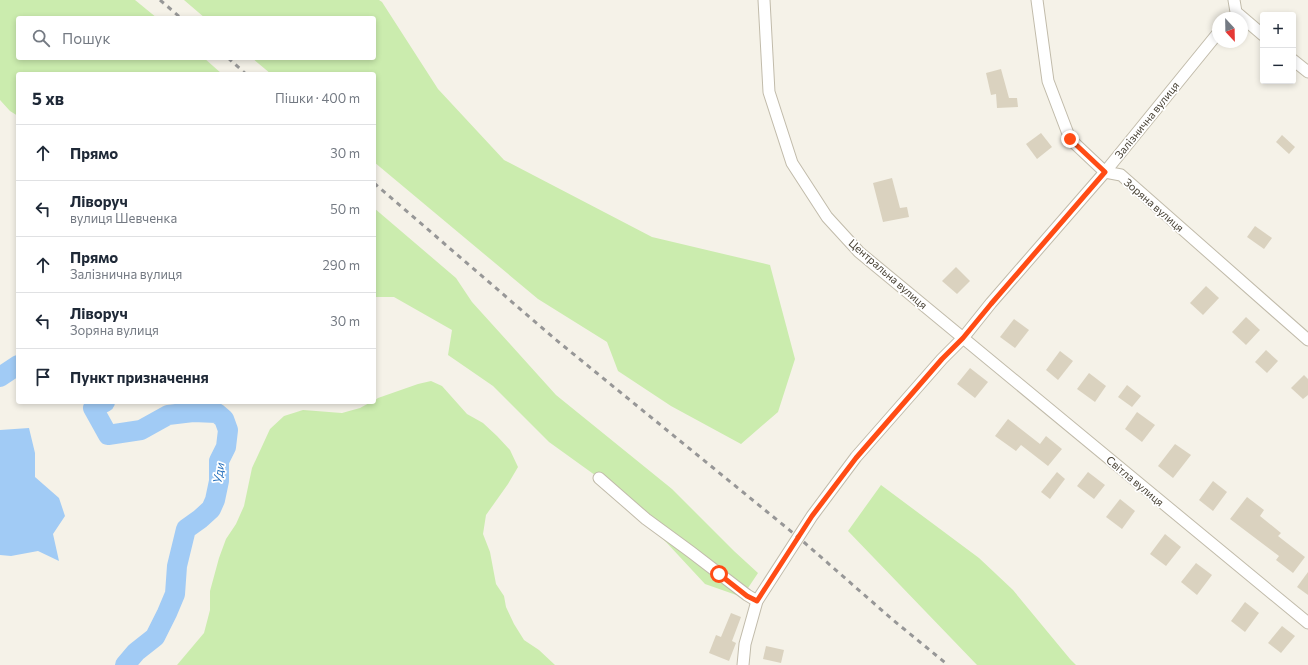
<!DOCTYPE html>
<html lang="uk">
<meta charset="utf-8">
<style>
:root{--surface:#fff;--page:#f6f6f7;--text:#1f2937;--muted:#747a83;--line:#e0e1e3}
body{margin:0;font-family:Commissioner,sans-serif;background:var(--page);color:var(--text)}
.controls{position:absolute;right:12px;top:12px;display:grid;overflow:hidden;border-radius:4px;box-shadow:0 2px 6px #0003}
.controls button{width:36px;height:36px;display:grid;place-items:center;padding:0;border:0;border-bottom:1px solid var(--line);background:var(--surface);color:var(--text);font:20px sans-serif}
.compass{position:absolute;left:1212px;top:12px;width:36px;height:36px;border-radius:50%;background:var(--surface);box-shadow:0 2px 6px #0003;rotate:158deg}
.stop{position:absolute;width:12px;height:12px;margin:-9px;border:3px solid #ff4c15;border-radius:50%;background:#fff}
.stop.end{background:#ff4c15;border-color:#fff;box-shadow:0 1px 4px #0008}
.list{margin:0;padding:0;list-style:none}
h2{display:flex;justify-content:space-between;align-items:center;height:52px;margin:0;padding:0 16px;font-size:17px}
h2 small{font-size:13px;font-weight:400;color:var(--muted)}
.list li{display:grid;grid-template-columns:26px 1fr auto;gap:12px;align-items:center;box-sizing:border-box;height:56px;padding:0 16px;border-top:1px solid var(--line)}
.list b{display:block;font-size:15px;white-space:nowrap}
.list p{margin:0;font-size:13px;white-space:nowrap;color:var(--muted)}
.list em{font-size:13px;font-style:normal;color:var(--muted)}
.icon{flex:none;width:22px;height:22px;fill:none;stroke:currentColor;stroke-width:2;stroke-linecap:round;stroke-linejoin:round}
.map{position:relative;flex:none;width:1308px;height:665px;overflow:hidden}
.search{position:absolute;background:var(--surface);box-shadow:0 2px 6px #0003;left:16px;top:16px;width:360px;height:44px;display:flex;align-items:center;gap:10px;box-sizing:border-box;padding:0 14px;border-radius:4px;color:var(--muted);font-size:15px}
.panel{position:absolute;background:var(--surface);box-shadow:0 2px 6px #0003;left:16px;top:72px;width:360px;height:332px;border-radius:4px}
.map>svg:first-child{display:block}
.green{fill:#cbecae}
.water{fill:#a1cbf5}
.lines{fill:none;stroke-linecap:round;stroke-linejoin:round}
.river{stroke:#a1cbf5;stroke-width:20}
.building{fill:#dad2bf}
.street-casing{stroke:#c1bbaa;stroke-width:13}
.street{stroke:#fff;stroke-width:11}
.rail{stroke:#979797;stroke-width:3;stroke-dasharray:5 5;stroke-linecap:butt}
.route{stroke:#ff4c15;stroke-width:5}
.labels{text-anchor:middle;stroke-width:3.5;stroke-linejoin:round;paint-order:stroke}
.street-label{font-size:11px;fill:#494336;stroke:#fff}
.water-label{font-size:12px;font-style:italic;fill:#2771bc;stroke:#fff}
</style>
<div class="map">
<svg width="1308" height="665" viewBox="0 0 1308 665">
<rect width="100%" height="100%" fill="#f5f2e8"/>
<!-- green -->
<g class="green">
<polygon points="0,0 135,0 157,18 18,18 18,58 204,58 222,74 18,74 18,116 10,111 0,100"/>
<polygon points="184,0 379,0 382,2 438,89 504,160 652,237 770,265 795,359 778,412 741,444 671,406 618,371 607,342 538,299 374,162 374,74 271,74 252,58 374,58 374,18 205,18"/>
<polygon points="374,208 456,278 472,302 556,395 672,489 734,551 758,573 742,597 705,584 666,542 605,486 599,478 549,442 493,386 448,355 452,330 394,297 374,297"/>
<polygon points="431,381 442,386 467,414 483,423 497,436 510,450 518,467 508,484 486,515 483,534 490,552 496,584 504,596 506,607 514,624 524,640 539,650 555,665 177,665 204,633 210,610 210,591 219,558 226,539 236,524 244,506 252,468 270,429 284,416 303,410 342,413 360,408 371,402 374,402 374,401 378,398 418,384"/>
<polygon points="881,485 979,558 1013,590 1070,659 1076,665 977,665 848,531"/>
</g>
<!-- water -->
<polygon class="water" points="29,428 35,453 35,477 59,498 65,516 53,534 59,561 38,551 11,556 0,555 0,430"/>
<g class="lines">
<!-- river -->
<g class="river">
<polyline points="0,377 18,365"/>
<polyline points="105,402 93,408 108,435 141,430 168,415 193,412 217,413 224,419 228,430 226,447 219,461 219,481 215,500 211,509 200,519 186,529 177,566 175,594 167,613 155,637 136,652 125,665"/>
</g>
</g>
<!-- building -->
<g class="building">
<polygon points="1001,69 1009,98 1017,98 1018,107 997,108 996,94 991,95 986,73"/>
<polygon points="1041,133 1052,147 1037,159 1026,144"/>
<polygon points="1282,135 1295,147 1289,154 1276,142"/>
<polygon points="892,178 900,208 907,207 909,217 883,222 873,183"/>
<polygon points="1255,226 1272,238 1264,249 1247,237"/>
<polygon points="956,267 970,281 957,294 942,281"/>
<polygon points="1206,286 1219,298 1203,315 1190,303"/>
<polygon points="1246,317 1260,330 1246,345 1232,332"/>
<polygon points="1014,319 1029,330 1015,348 1000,337"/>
<polygon points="1266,350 1278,361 1267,373 1255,362"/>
<polygon points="1060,351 1073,361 1058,380 1046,370"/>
<polygon points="970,368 988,382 975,398 957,384"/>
<polygon points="1089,373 1106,386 1095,402 1077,389"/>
<polygon points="1304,375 1308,379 1308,395 1303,399 1291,388"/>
<polygon points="1127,385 1141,396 1132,407 1118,397"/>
<polygon points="1137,412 1155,425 1142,442 1125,429"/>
<polygon points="1008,419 1040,444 1046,436 1062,449 1048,466 1021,445 1016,451 995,436"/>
<polygon points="1175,444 1191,455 1173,478 1158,466"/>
<polygon points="1057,472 1065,479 1050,499 1041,492"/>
<polygon points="1088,472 1105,485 1094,499 1077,486"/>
<polygon points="1213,481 1227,492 1213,511 1199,500"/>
<polygon points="1247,497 1264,510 1260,516 1281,533 1278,536 1305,557 1293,573 1276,560 1279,556 1230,519"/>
<polygon points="1120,499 1135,511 1122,529 1106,517"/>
<polygon points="1165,534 1181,547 1166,566 1150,554"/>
<polygon points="1196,563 1212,575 1197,595 1181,582"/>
<polygon points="1308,572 1308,595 1297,587"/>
<polygon points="1245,602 1259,613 1245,632 1231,621"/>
<polygon points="731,613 741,617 732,641 736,643 729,661 709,653 716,635 721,637"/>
<polygon points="1282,626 1295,636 1281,653 1268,643"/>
<polygon points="766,646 784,650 781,663 763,659"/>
</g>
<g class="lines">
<!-- street casing -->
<g class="street-casing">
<g id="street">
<polyline points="764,0 769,92 792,163 827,217 859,252 1308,623"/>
<polyline points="1037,0 1048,81 1070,139 1105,172 1121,175 1308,340"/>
<polyline points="1234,0 1236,12 1263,35"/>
<polyline points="1293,60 1308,72"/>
<polyline points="599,478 646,519 691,552 747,595 757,601"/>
<polyline points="743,665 745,644 757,601 812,516 856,457 942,359 963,338 991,303 1105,172 1218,33"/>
</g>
</g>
<!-- street -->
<use href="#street" class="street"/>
<!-- rail -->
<g class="rail">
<polyline points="160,0 181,18"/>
<polyline points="228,58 246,74"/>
<polyline points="374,183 555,339 798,537 893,620 948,665"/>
</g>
</g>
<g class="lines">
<!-- route -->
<polyline class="route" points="719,574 747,596 757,601 812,516 856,458 942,359 963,338 991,304 1105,172 1070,139"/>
</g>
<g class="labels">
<!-- street labels -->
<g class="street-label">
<text transform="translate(1147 120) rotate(-51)" y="4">Залізнична вулиця</text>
<text transform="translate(1154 205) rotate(41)" y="4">Зоряна вулиця</text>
<text transform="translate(888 274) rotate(41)" y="4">Центральна вулиця</text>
<text transform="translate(1135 481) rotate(40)" y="4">Світла вулиця</text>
</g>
<!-- water labels -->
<g class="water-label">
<text transform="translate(219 473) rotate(-81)" y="4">Уди</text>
</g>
</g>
</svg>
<div class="controls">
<button>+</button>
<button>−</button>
</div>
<svg class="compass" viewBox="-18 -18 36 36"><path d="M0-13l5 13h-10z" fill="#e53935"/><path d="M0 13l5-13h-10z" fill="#747a83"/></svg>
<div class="stop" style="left:719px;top:574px"></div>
<div class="stop end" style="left:1070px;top:139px"></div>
<div class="search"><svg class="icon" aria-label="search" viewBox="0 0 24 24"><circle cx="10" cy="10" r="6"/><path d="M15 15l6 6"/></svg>Пошук</div>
<section class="panel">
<h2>5 хв<small>Пішки · 400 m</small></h2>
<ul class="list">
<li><svg class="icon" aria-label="ahead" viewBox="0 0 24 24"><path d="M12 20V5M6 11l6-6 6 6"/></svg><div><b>Прямо</b></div><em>30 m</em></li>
<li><svg class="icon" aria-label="left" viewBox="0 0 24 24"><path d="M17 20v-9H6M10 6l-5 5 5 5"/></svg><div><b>Ліворуч</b><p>вулиця Шевченка</p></div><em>50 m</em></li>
<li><svg class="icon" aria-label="ahead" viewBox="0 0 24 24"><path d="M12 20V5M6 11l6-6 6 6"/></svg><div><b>Прямо</b><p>Залізнична вулиця</p></div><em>290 m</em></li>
<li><svg class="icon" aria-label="left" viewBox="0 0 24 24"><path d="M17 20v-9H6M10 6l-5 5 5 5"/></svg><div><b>Ліворуч</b><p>Зоряна вулиця</p></div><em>30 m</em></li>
<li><svg class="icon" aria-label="arrive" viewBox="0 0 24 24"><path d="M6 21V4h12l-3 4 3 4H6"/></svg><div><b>Пункт призначення</b></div></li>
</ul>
</section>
</div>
